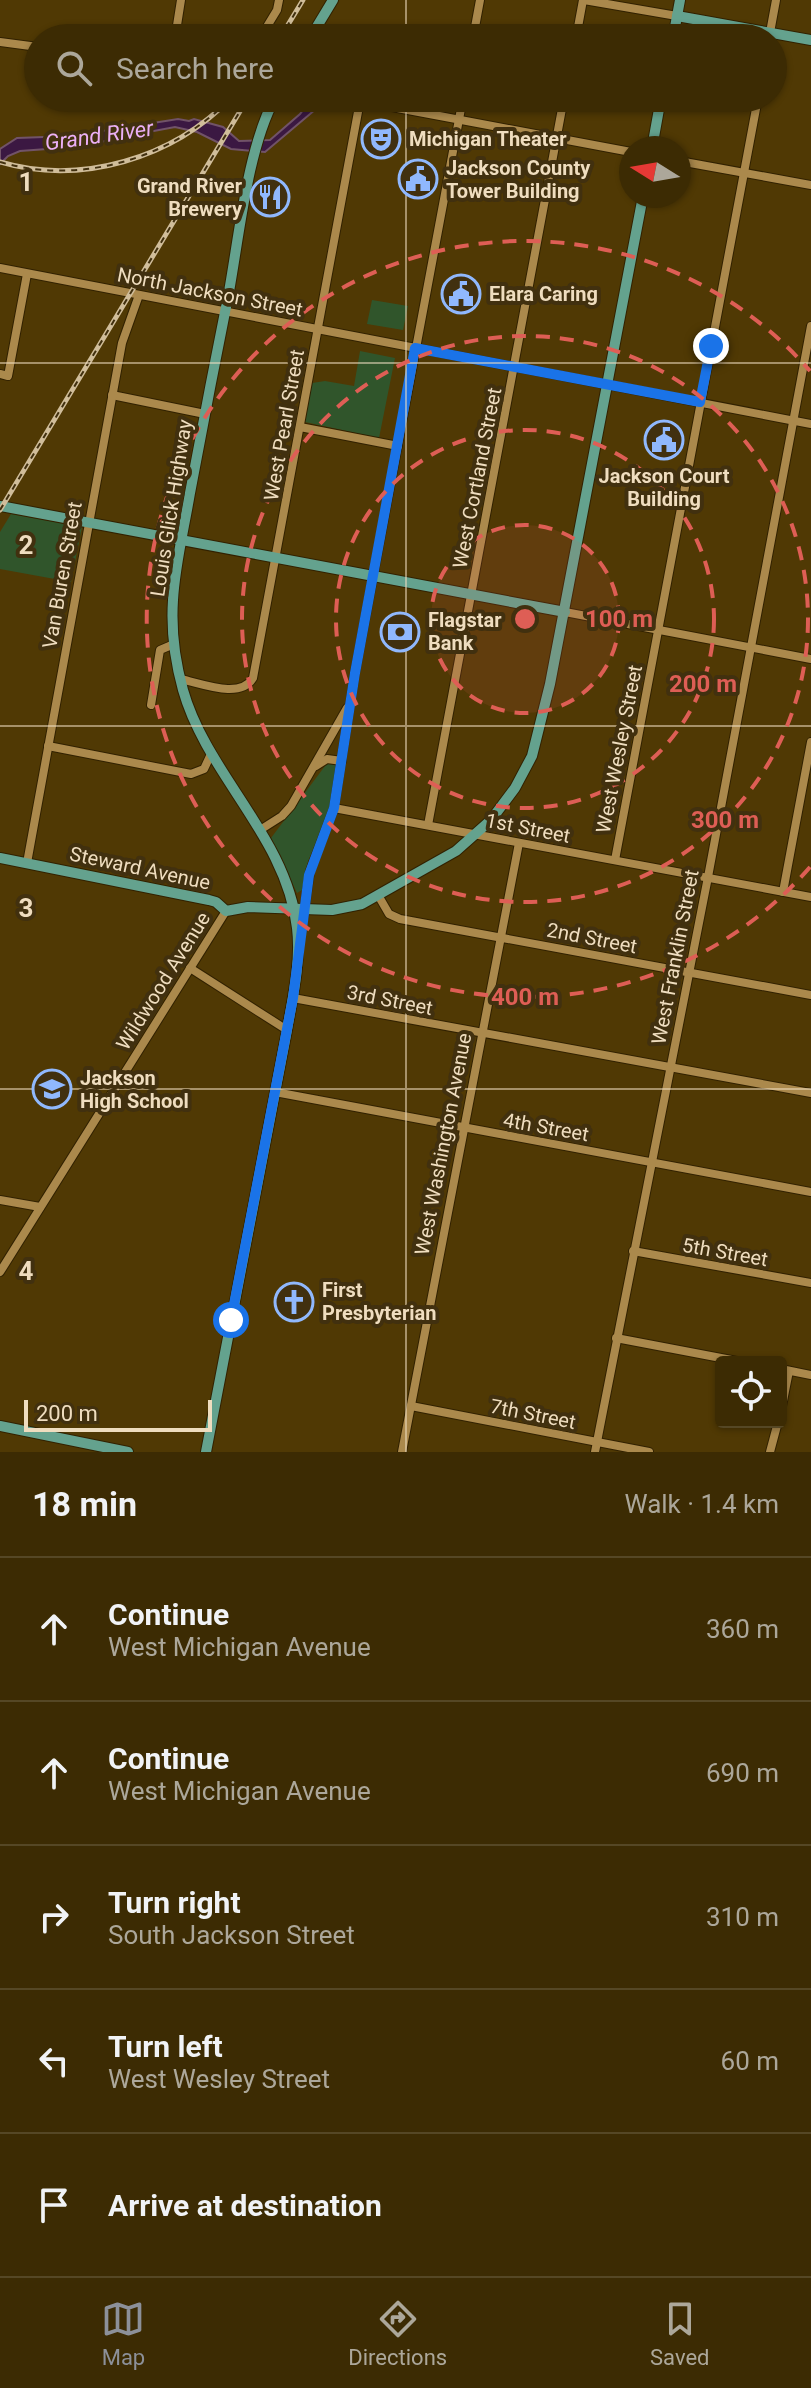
<!DOCTYPE html>
<meta charset="utf-8">
<style>
:root{--surface:#3c2b03;--page:#43330d;--text:#f1f3f6;--muted:#aca79a;--line:#554725;--accent:#8c9099}
body{margin:0;font-family:Roboto,sans-serif;background:var(--page);color:var(--text)}
.controls{position:absolute;right:24px;bottom:24px;display:grid;overflow:hidden;border-radius:8px;box-shadow:0 2px 6px #0004}
.controls button{width:72px;height:72px;display:grid;place-items:center;padding:0;border:0;border-bottom:2px solid var(--line);background:var(--surface);color:var(--text);font:40px sans-serif}
.compass{position:absolute;left:619px;top:136px;width:72px;height:72px;border-radius:50%;background:var(--surface);box-shadow:0 2px 6px #0004;rotate:281deg}
.scale{position:absolute;left:24px;bottom:20px;width:188px;box-sizing:border-box;padding-left:8px;border:4px solid #efddbf;border-top:0;font-size:22px;line-height:28px;white-space:nowrap;color:#efddbf;-webkit-text-stroke:6px #41300f;paint-order:stroke}
.stop{position:absolute;width:24px;height:24px;margin:-18px;border:6px solid #1a73e8;border-radius:50%;background:#fff}
.stop.end{background:#1a73e8;border-color:#fff;box-shadow:0 2px 8px #0008}
.list{margin:0;padding:0;list-style:none}
h2{display:flex;justify-content:space-between;align-items:center;height:104px;margin:0;padding:0 32px;font-size:34px}
h2 small{font-size:26px;font-weight:400;color:var(--muted)}
.list li{display:grid;grid-template-columns:52px 1fr auto;gap:24px;align-items:center;box-sizing:border-box;height:144px;padding:0 32px;border-top:2px solid var(--line)}
.list b{display:block;font-size:30px;white-space:nowrap}
.list p{margin:0;font-size:26px;white-space:nowrap;color:var(--muted)}
.list em{font-size:26px;font-style:normal;color:var(--muted)}
.icon{flex:none;width:44px;height:44px;fill:none;stroke:currentColor;stroke-width:2;stroke-linecap:round;stroke-linejoin:round}
.map{position:relative;flex:none;width:811px;height:1452px;overflow:hidden}
.search{position:absolute;background:var(--surface);box-shadow:0 2px 6px #0004;left:24px;right:24px;top:24px;height:88px;display:flex;align-items:center;gap:20px;box-sizing:border-box;padding:0 28px;border-radius:44px;color:var(--muted);font-size:30px}
.sheet{height:824px;background:var(--surface)}
nav{display:flex;justify-content:space-around;align-items:center;box-sizing:border-box;height:112px;border-top:2px solid var(--line);background:var(--surface);font-size:22px;color:var(--muted)}
nav a{display:grid;justify-items:center;gap:4px}
nav .on{color:var(--accent)}
.map>svg:first-child{display:block}
.green{fill:#30552b}
.water{fill:#3b1842;stroke:#715368;stroke-width:2}
.lines{fill:none;stroke-linecap:round;stroke-linejoin:round}
.minor-casing{stroke:#312100;stroke-width:10}
.major-casing{stroke:#312100;stroke-width:12}
.minor{stroke:#ab894c;stroke-width:8}
.major{stroke:#64a28e;stroke-width:10}
.rail-casing{stroke:#d0bd9a;stroke-width:5}
.rail{stroke:#41300f;stroke-width:2;stroke-dasharray:6;stroke-linecap:butt}
.route{stroke:#1a73e8;stroke-width:10}
.grid{fill:none;stroke:#efddbf;stroke-width:2;stroke-opacity:0.55}
.ring{fill:none;stroke:#de5e55;stroke-width:4;stroke-dasharray:14 10}
.labels{text-anchor:middle;stroke-width:8;stroke-linejoin:round;paint-order:stroke}
.poi-label{font-size:20px;font-weight:bold;fill:#efddbf;stroke:#41300f;text-anchor:start}
.street-label{font-size:20px;fill:#efddbf;stroke:#41300f}
.water-label{font-size:22px;font-style:italic;fill:#ebb0f6;stroke:#41300f}
.grid-label{font-size:26px;text-anchor:middle;font-weight:bold;fill:#efddbf;stroke:#41300f;stroke-width:8;stroke-linejoin:round;paint-order:stroke}
.centre{fill:#de5e55;stroke:#41300f;stroke-width:4}
.ring-label{font-size:24px;text-anchor:middle;font-weight:bold;fill:#de5e55;stroke:#41300f;stroke-width:8;stroke-linejoin:round;paint-order:stroke}
</style>
<div class="map">
<svg width="811" height="1452" viewBox="0 0 811 1452">
<rect width="100%" height="100%" fill="#503904"/>
<!-- green -->
<g class="green">
<polygon points="372,300 408,306 403,330 367,324"/>
<polygon points="360,351 395,358 379,438 305,422 312,383 325,381 354,386"/>
<polygon points="11,514 82,527 71,582 0,569 0,532"/>
<polygon points="328,762 335,765 336,770 328,817 308,861 302,890 297,893 271,838"/>
</g>
<!-- water -->
<polygon class="water" points="312,98 329,98 265,152 231,149 197,132 175,127 111,139 88,146 20,151 8,156 0,164 0,149 17,138 71,136 178,119 189,121 194,119 223,127 239,141 270,140 300,114"/>
<g class="lines">
<!-- minor casing -->
<g class="minor-casing">
<g id="minor">
<polyline points="584,0 677,16"/>
<polyline points="175,38 181,0"/>
<polyline points="260,38 277,10 279,0"/>
<polyline points="473,38 480,0"/>
<polyline points="576,38 583,0"/>
<polyline points="769,38 776,0"/>
<polyline points="0,42 38,47"/>
<polyline points="344,98 631,152"/>
<polyline points="679,161 811,185"/>
<polyline points="0,268 811,424"/>
<polyline points="0,374 8,376 27,274"/>
<polyline points="112,395 205,414"/>
<polyline points="300,427 398,446"/>
<polyline points="565,612 811,659"/>
<path d="M180 679C201 683 240 700 253 678L360 101"/>
<polyline points="151,705 160,650 174,644"/>
<polyline points="48,746 191,774 204,769 211,754"/>
<polyline points="316,766 327,759 342,761"/>
<polyline points="334,808 811,897"/>
<polyline points="428,825 564,98"/>
<polyline points="260,830 282,816 291,806 347,708"/>
<polyline points="615,860 758,98"/>
<polyline points="27,863 122,343 139,295"/>
<polyline points="783,892 811,742"/>
<polyline points="378,895 389,914 400,919 811,995"/>
<polyline points="300,940 310,871 334,808 355,673 463,98"/>
<polyline points="190,968 287,1030"/>
<polyline points="293,998 811,1093"/>
<polyline points="275,1092 811,1192"/>
<polyline points="0,1200 40,1207"/>
<polyline points="633,1251 811,1283"/>
<polyline points="0,1272 226,911"/>
<polyline points="616,1338 742,1362"/>
<polyline points="781,1369 811,1375"/>
<polyline points="411,1406 649,1452"/>
<polyline points="781,1411 789,1371"/>
<polyline points="402,1452 519,843"/>
<polyline points="595,1452 708,877 811,326"/>
<polyline points="770,1452 778,1422"/>
</g>
</g>
<!-- major casing -->
<g class="major-casing">
<g id="major">
<polyline points="677,16 811,40"/>
<polyline points="310,38 333,0"/>
<polyline points="673,38 680,0"/>
<polyline points="652,148 661,98"/>
<polyline points="0,506 565,612"/>
<polyline points="0,858 209,900 216,902 226,911 248,907 332,910 362,904 456,851 491,820 515,788 532,756 550,684 643,196"/>
<polyline points="0,1426 128,1452"/>
<path d="M206 1452 287 1030C293 996 301 962 297 928 287 837 207 775 183 690 175 661 171 630 173 600 175 564 184 529 190 493 202 428 215 362 228 297 239 239 247 149 275 98"/>
</g>
</g>
<!-- minor -->
<use href="#minor" class="minor"/>
<!-- major -->
<use href="#major" class="major"/>
<!-- rail casing -->
<g class="rail-casing">
<g id="rail">
<polyline points="280,38 303,0"/>
<path d="M0 162C81 186 173 158 231 98"/>
<polyline points="0,510 248,98"/>
</g>
</g>
<!-- rail -->
<use href="#rail" class="rail"/>
</g>
<g class="lines">
<!-- route -->
<polyline class="route" points="231,1320 293,998 309,875 334,808 355,673 415,348 700,402 711,346"/>
</g>
<!-- grid -->
<path class="grid" d="M406 0V38M406 98V1452M0 363H811M0 726H811M0 1089H811"/>
<!-- distance rings -->
<circle cx="525" cy="619" r="94" fill="#de5e55" fill-opacity=".12"/>
<g class="ring">
<circle cx="525" cy="619" r="94"/>
<circle cx="525" cy="619" r="189"/>
<circle cx="525" cy="619" r="283"/>
<path d="M810 867A378 378 0 1 1 810 371"/>
</g>
<!-- icons -->
<defs>
<g id="theatre-ring" transform="scale(2)"><circle r="9.5" fill="#41300f" stroke="#90b8fd" stroke-width="1.5"/><path d="M-5-5.5Q0-4 5-5.5V0Q5 5 0 6Q-5 5-5 0ZM-3.3-2.5H-1v1.5H-3.3ZM1-2.5H3.3v1.5H1ZM-2.8 1Q0 5.5 2.8 1Z" fill="#90b8fd"/></g>
<g id="civic-ring" transform="scale(2)"><circle r="9.5" fill="#41300f" stroke="#90b8fd" stroke-width="1.5"/><path d="M-.6-6.5H3V-4.5H.6V-3L4-1V1h2V6H-6V1h2V-1L-.6-3ZM-1.2 2.5V6h2.4V2.5Z" fill="#90b8fd"/></g>
<g id="restaurant-ring" transform="scale(2)"><circle r="9.5" fill="#41300f" stroke="#90b8fd" stroke-width="1.5"/><path d="M-5-6h1v4h1v-4h1v4h1v-4h1v5L-1.5 .5V6h-2V.5L-5-1ZM5-6V6H3V1.5H1.5Q1.5-4 5-6Z" fill="#90b8fd"/></g>
<g id="bank-ring" transform="scale(2)"><circle r="9.5" fill="#41300f" stroke="#90b8fd" stroke-width="1.5"/><path d="M-6-4H6V4H-6ZM0-2.3a2.3 2.3 0 1 0 0 4.6a2.3 2.3 0 1 0 0-4.6Z" fill="#90b8fd"/></g>
<g id="school-ring" transform="scale(2)"><circle r="9.5" fill="#41300f" stroke="#90b8fd" stroke-width="1.5"/><path d="M0-5L7-2L0 1L-7-2ZM-4 1L0 2.5L4 1V4Q0 6-4 4Z" fill="#90b8fd"/></g>
<g id="church-ring" transform="scale(2)"><circle r="9.5" fill="#41300f" stroke="#90b8fd" stroke-width="1.5"/><path d="M-1.2-6h2.4v3.5h3.3v2.4h-3.3V6h-2.4V-.1h-3.3v-2.4h3.3Z" fill="#90b8fd"/></g>
</defs>
<g fill-rule="evenodd">
<use href="#theatre-ring" x="381" y="139"/>
<use href="#civic-ring" x="418" y="179"/>
<use href="#restaurant-ring" x="270" y="197"/>
<use href="#civic-ring" x="461" y="294"/>
<use href="#civic-ring" x="664" y="440"/>
<use href="#bank-ring" x="400" y="632"/>
<use href="#school-ring" x="52" y="1089"/>
<use href="#church-ring" x="294" y="1302"/>
</g>
<g class="labels">
<!-- poi labels -->
<g class="poi-label">
<text x="409" y="146">Michigan Theater</text>
<text x="446" y="175">Jackson County<tspan x="446" dy="23">Tower Building</tspan></text>
<text x="242" y="193" text-anchor="end">Grand River<tspan x="242" dy="23">Brewery</tspan></text>
<text x="489" y="301">Elara Caring</text>
<text x="664" y="483" text-anchor="middle">Jackson Court<tspan x="664" dy="23">Building</tspan></text>
<text x="428" y="627">Flagstar<tspan x="428" dy="23">Bank</tspan></text>
<text x="80" y="1085">Jackson<tspan x="80" dy="23">High School</tspan></text>
<text x="322" y="1297">First<tspan x="322" dy="23">Presbyterian</tspan></text>
</g>
<!-- street labels -->
<g class="street-label">
<text transform="translate(210 292) rotate(11)" y="7">North Jackson Street</text>
<text transform="translate(284 425) rotate(-80)" y="7">West Pearl Street</text>
<text transform="translate(477 478) rotate(-79)" y="7">West Cortland Street</text>
<text transform="translate(171 508) rotate(-81)" y="7">Louis Glick Highway</text>
<text transform="translate(62 575) rotate(-80)" y="7">Van Buren Street</text>
<text transform="translate(619 749) rotate(-79)" y="7">West Wesley Street</text>
<text transform="translate(528 828) rotate(11)" y="7">1st Street</text>
<text transform="translate(140 868) rotate(12)" y="7">Steward Avenue</text>
<text transform="translate(592 938) rotate(11)" y="7">2nd Street</text>
<text transform="translate(675 957) rotate(-79)" y="7">West Franklin Street</text>
<text transform="translate(163 981) rotate(-58)" y="7">Wildwood Avenue</text>
<text transform="translate(390 1000) rotate(11)" y="7">3rd Street</text>
<text transform="translate(546 1127) rotate(10)" y="7">4th Street</text>
<text transform="translate(443 1144) rotate(-79)" y="7">West Washington Avenue</text>
<text transform="translate(725 1252) rotate(10)" y="7">5th Street</text>
<text transform="translate(533 1414) rotate(11)" y="7">7th Street</text>
</g>
<!-- water labels -->
<g class="water-label">
<text transform="translate(99 135) rotate(-8)" y="8">Grand River</text>
</g>
</g>
<g class="grid-label">
<text x="26" y="191">1</text>
<text x="26" y="554">2</text>
<text x="26" y="917">3</text>
<text x="26" y="1280">4</text>
</g>
<circle cx="525" cy="619" r="12" class="centre"/>
<g class="ring-label">
<text x="619" y="627">100 m</text>
<text x="703" y="692">200 m</text>
<text x="725" y="828">300 m</text>
<text x="525" y="1005">400 m</text>
</g>
</svg>
<div class="controls">
<button><svg class="icon" aria-label="locate" viewBox="0 0 24 24"><circle cx="12" cy="12" r="6"/><path d="M12 2v4M12 18v4M2 12h4M18 12h4"/></svg></button>
</div>
<svg class="compass" viewBox="-18 -18 36 36"><path d="M0-13l5 13h-10z" fill="#e53935"/><path d="M0 13l5-13h-10z" fill="#aca79a"/></svg>
<div class="scale">200 m</div>
<div class="stop" style="left:231px;top:1320px"></div>
<div class="stop end" style="left:711px;top:346px"></div>
<div class="search"><svg class="icon" aria-label="search" viewBox="0 0 24 24"><circle cx="10" cy="10" r="6"/><path d="M15 15l6 6"/></svg>Search here</div>
</div>
<section class="sheet">
<h2>18 min<small>Walk · 1.4 km</small></h2>
<ul class="list">
<li><svg class="icon" aria-label="ahead" viewBox="0 0 24 24"><path d="M12 20V5M6 11l6-6 6 6"/></svg><div><b>Continue</b><p>West Michigan Avenue</p></div><em>360 m</em></li>
<li><svg class="icon" aria-label="ahead" viewBox="0 0 24 24"><path d="M12 20V5M6 11l6-6 6 6"/></svg><div><b>Continue</b><p>West Michigan Avenue</p></div><em>690 m</em></li>
<li><svg class="icon" aria-label="right" viewBox="0 0 24 24"><path d="M7 20v-9h11M14 6l5 5-5 5"/></svg><div><b>Turn right</b><p>South Jackson Street</p></div><em>310 m</em></li>
<li><svg class="icon" aria-label="left" viewBox="0 0 24 24"><path d="M17 20v-9H6M10 6l-5 5 5 5"/></svg><div><b>Turn left</b><p>West Wesley Street</p></div><em>60 m</em></li>
<li><svg class="icon" aria-label="arrive" viewBox="0 0 24 24"><path d="M6 21V4h12l-3 4 3 4H6"/></svg><div><b>Arrive at destination</b></div></li>
</ul>
</section>
<nav>
<a class="on"><svg class="icon" aria-label="map" viewBox="0 0 24 24"><path d="M3 6l6-2 6 2 6-2v14l-6 2-6-2-6 2zM9 4v14M15 6v14"/></svg>Map</a>
<a><svg class="icon" aria-label="directions" viewBox="0 0 24 24"><path d="M12 3l9 9-9 9-9-9zM9 14v-3h6M13 9l2 2-2 2"/></svg>Directions</a>
<a><svg class="icon" aria-label="saved" viewBox="0 0 24 24"><path d="M7 4h10v16l-5-4-5 4z"/></svg>Saved</a>
</nav>
